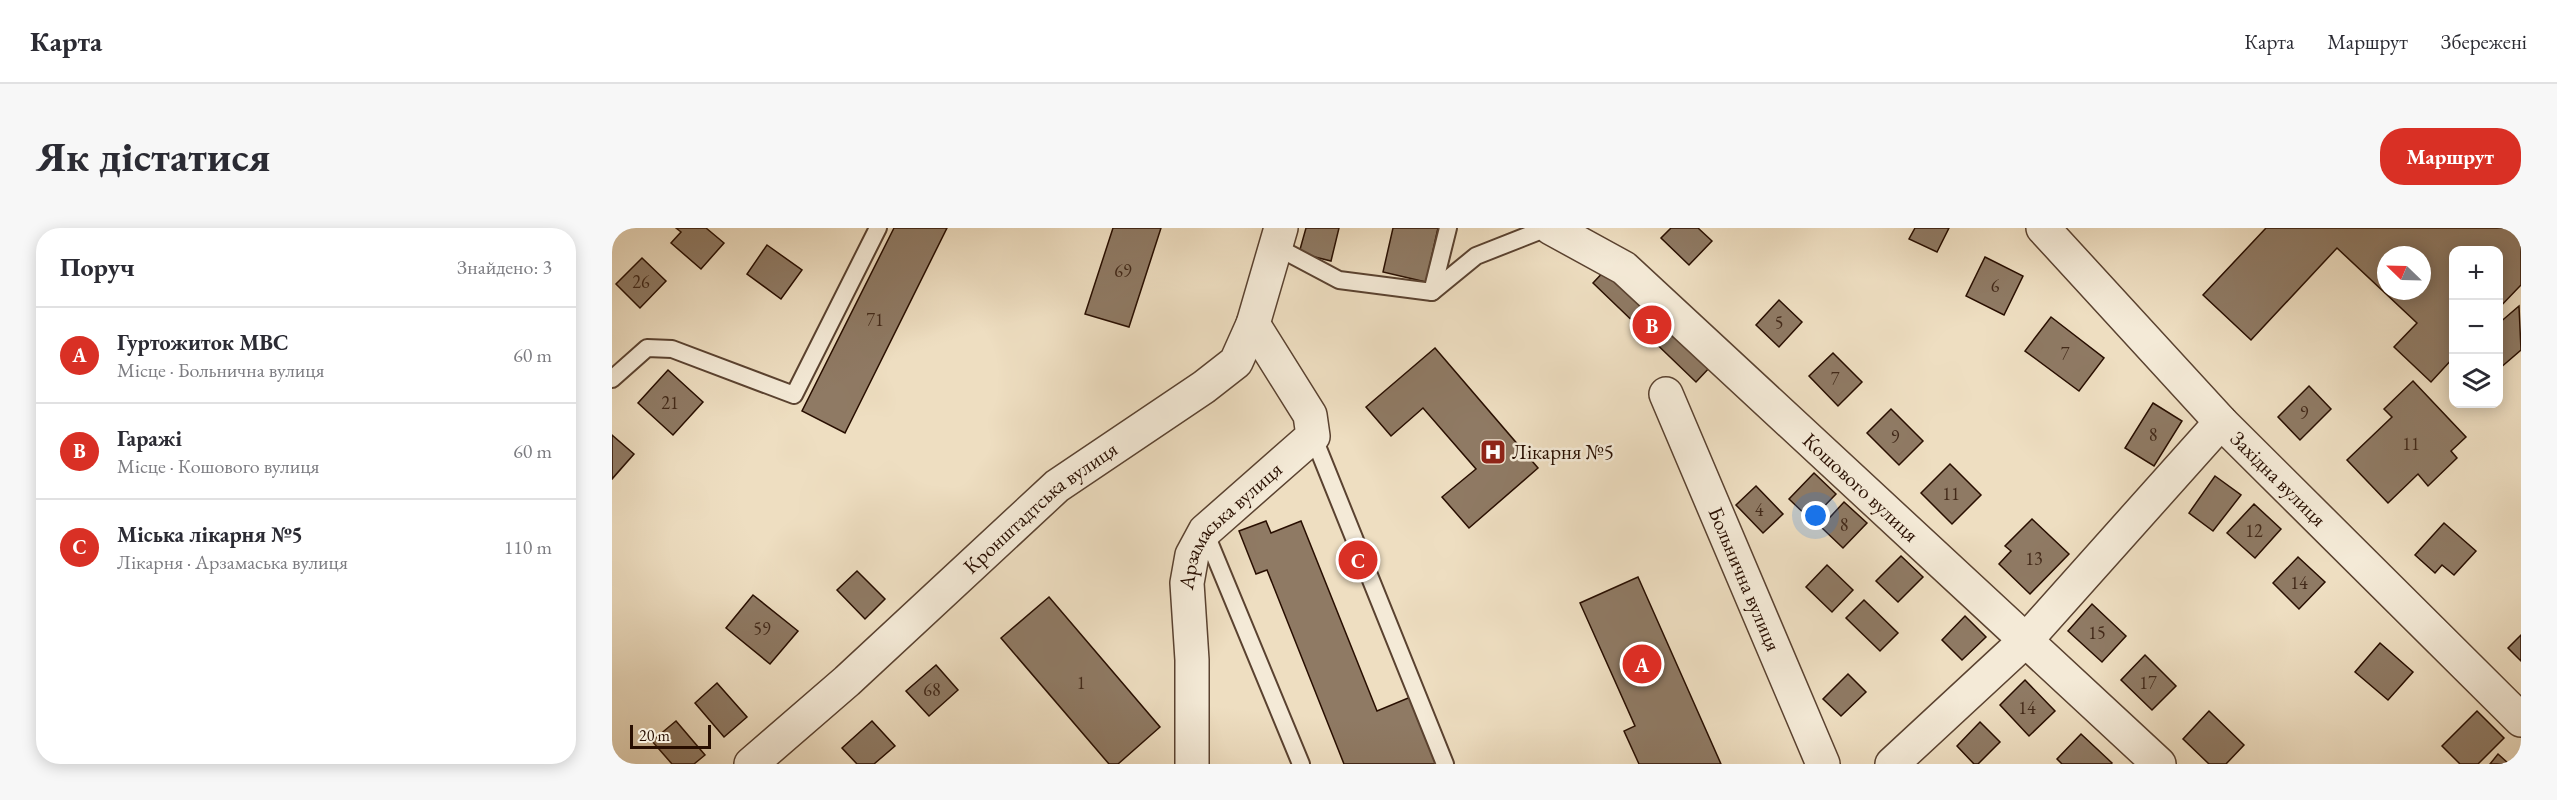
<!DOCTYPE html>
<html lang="uk">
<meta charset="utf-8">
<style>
:root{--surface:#fff;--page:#f7f7f7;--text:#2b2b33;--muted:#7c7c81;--line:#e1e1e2;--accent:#d93025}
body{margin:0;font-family:"EB Garamond",serif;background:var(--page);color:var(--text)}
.controls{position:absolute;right:18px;top:18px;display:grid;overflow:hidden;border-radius:12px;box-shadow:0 3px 15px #0003}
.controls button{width:54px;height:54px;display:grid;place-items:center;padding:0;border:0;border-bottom:2px solid var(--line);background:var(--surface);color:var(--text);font:30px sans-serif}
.compass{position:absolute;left:1765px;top:18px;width:54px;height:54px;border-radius:50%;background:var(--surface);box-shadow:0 3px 15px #0003;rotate:293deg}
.scale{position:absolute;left:18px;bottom:15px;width:81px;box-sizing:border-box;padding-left:6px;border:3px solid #280e00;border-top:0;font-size:16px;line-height:21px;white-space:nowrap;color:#280e00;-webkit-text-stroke:4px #f4ead7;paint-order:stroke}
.you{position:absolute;left:1204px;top:288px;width:21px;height:21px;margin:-15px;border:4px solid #fff;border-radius:50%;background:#1a73e8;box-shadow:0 0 0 9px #1a73e833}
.badge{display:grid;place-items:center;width:39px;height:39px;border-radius:50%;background:var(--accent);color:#fff;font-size:20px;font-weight:700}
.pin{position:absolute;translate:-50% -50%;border:3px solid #fff;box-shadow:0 2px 6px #0006}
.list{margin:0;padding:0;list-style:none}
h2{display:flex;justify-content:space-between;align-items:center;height:78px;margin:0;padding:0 24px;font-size:26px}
h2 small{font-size:20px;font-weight:400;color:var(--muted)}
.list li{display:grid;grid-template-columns:39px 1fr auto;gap:18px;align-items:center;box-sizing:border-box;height:96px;padding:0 24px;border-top:2px solid var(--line)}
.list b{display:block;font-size:22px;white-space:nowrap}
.list p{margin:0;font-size:20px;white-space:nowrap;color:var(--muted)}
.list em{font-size:20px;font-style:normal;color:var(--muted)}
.icon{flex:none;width:33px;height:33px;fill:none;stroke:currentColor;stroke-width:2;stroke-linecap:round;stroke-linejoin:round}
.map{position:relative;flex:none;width:1909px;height:536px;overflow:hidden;border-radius:24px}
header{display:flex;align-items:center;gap:36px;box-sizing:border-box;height:84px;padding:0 30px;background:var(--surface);border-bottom:2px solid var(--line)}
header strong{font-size:28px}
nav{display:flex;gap:33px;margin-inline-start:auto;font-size:21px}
.intro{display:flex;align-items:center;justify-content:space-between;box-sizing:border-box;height:144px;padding:0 36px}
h1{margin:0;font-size:42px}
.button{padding:15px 27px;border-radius:24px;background:var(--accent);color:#fff;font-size:21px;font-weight:700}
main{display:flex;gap:36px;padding:0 36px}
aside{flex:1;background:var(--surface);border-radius:24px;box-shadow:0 3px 15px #0003}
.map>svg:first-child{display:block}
.building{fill:#8f7a64;stroke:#280e00;stroke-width:1.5;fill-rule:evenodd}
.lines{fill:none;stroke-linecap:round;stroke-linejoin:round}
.service-casing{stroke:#5a4230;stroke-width:20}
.minor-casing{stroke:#5a4230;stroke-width:36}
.service{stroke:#f4ead7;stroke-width:16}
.minor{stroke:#f4ead7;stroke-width:33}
.labels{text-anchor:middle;stroke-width:5;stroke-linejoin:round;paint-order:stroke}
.number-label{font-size:18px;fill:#422919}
.poi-label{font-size:21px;fill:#280e00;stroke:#f4ead7;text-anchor:start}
.street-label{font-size:21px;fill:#280e00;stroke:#f4ead7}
</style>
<header>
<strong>Карта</strong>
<nav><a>Карта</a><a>Маршрут</a><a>Збережені</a></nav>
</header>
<div class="intro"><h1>Як дістатися</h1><a class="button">Маршрут</a></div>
<main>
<aside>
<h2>Поруч<small>Знайдено: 3</small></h2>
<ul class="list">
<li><span class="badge">A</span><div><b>Гуртожиток МВС</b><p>Місце · Больнична вулиця</p></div><em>60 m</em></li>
<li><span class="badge">B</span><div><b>Гаражі</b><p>Місце · Кошового вулиця</p></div><em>60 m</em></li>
<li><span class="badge">C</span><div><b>Міська лікарня №5</b><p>Лікарня · Арзамаська вулиця</p></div><em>110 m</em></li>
</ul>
</aside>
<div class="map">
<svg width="1909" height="536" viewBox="0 0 1909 536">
<rect width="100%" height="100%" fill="#eedec1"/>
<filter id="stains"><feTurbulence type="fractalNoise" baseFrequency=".00333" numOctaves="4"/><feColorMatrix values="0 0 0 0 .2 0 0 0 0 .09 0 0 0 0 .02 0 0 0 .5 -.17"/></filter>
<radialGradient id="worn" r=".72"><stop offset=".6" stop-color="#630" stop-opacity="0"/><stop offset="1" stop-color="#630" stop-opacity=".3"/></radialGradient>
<!-- building -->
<g class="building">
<polygon points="64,0 94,0 112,15 89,41 59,15 69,4"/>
<polygon points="282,0 335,0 233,205 190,183"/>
<polygon points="501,0 549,0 517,99 473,86"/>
<polygon points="694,0 727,0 719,33 687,25"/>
<polygon points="781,0 826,0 814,54 771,44"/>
<polygon points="1059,0 1086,0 1100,13 1077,37 1049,10"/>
<polygon points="1303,0 1337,0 1325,24 1297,11"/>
<path d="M1654 0H1897L1909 11V57L1886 81V22H1842V129L1819 154 1782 119 1805 95 1725 20 1639 112 1591 67ZM1774 27H1810V63H1774Z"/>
<polygon points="155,17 190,42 169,71 135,46"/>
<polygon points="1373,29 1411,48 1392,87 1354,68"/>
<polygon points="30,30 54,53 28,80 4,56"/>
<polygon points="996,39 1099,138 1084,154 981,55"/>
<polygon points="1167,72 1190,94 1167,119 1144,97"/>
<polygon points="1907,78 1909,122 1887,141 1886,96"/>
<polygon points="1439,89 1492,130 1467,163 1413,123"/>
<polygon points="823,120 926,240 857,300 830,269 864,241 811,180 779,208 754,179"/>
<polygon points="1221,125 1250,154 1226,178 1197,148"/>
<polygon points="56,142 91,174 61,207 26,175"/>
<polygon points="1801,153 1854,209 1839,223 1845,230 1816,258 1806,246 1776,275 1735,232 1780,189 1772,181"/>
<polygon points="1697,158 1719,181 1688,212 1666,189"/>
<polygon points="1541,175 1570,193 1542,238 1513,220"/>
<polygon points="1279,181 1311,213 1287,237 1255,205"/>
<polygon points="0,207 22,226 0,251"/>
<polygon points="1338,236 1369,267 1340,296 1309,265"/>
<polygon points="1202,245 1224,266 1199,292 1177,271"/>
<polygon points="1603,248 1629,267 1601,303 1577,285"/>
<polygon points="1144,258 1171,286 1151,305 1124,277"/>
<polygon points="1232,274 1255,295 1231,320 1209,299"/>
<polygon points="1642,276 1669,301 1643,330 1615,305"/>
<polygon points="1420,291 1457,326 1418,366 1387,336 1399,323 1393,318"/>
<polygon points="654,293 659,305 689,293 765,483 801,468 828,536 732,536 655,342 644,346 627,303"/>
<polygon points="1832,295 1864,323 1842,347 1830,337 1823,345 1803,327"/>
<polygon points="1289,328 1311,349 1286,374 1264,353"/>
<polygon points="1686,329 1713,354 1687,381 1661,355"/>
<polygon points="1215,337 1241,362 1220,384 1194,359"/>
<polygon points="245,343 273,371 253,391 225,362"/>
<polygon points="1026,349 1109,536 1027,536 1012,503 1023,498 968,375"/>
<polygon points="141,367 186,403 158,436 114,400"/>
<polygon points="437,369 548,499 506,536 497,536 389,410"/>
<polygon points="1252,372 1286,405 1268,423 1234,390"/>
<polygon points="1480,376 1514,408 1490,434 1456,403"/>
<polygon points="1353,388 1374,409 1350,432 1330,412"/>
<polygon points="1909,407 1909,433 1896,420"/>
<polygon points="1768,415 1801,444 1776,472 1743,444"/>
<polygon points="1533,427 1564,458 1540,482 1509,452"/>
<polygon points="324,437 346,462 317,488 294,463"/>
<polygon points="1236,446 1254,464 1229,488 1211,471"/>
<polygon points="1413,452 1443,483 1417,508 1388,477"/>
<polygon points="105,455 135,489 112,509 83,475"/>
<polygon points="1597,483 1632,517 1614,536 1597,536 1571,511"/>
<polygon points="1865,483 1892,510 1866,536 1848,536 1830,518"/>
<polygon points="64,493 93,527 82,536 60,536 40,513"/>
<polygon points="260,493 283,518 262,536 245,536 230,520"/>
<polygon points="1368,494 1388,514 1366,536 1362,536 1345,518"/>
<polygon points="1469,506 1500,535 1499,536 1450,536 1445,531"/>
<polygon points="1886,526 1897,536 1878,536"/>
</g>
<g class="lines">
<!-- service casing -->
<g class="service-casing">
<g id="service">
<polyline points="663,18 727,52 820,64 864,28 935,0"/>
<polyline points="820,64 836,0"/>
<polyline points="0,151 35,120 60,121 182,167 266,0"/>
<polyline points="701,208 833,536"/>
<polyline points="593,304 689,536"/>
</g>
</g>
<!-- minor casing -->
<g class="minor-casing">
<g id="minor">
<path id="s1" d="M939 0 1012 40 1547 536"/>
<path id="s2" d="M1431 0 1609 194 1909 492"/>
<path id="s3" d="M1054 166 1211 536"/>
<path id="s4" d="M139 536 235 453 445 258 592 159 624 134 641 96 669 0"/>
<path id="s5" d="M580 536V432L575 355 580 327 593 303 701 208 698 187 641 96"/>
<polyline points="1280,536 1415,411 1609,194"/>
</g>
</g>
<!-- service -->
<use href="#service" class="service"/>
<!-- minor -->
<use href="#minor" class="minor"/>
</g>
<!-- icons -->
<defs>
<g id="hospital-square" transform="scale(1.35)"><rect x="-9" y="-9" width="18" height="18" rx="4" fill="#8f2418" stroke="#f4ead7"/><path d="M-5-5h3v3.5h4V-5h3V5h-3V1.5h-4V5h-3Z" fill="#fff"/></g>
</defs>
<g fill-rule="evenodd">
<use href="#hospital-square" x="881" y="224"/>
</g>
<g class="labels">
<!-- number labels -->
<g class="number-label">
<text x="511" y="49">69</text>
<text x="29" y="60">26</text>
<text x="1383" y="64">6</text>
<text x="263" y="98">71</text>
<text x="1167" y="101">5</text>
<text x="1453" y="132">7</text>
<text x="1223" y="157">7</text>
<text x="58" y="181">21</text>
<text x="1692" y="191">9</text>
<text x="1541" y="213">8</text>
<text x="1283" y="215">9</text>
<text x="1799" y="222">11</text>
<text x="1339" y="272">11</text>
<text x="1147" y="288">4</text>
<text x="1232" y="303">8</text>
<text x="1642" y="309">12</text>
<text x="1422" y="337">13</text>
<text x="1687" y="361">14</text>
<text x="150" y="407">59</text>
<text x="1485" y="411">15</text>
<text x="469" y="461">1</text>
<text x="1536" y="461">17</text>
<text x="320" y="468">68</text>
<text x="1415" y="486">14</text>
</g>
<!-- poi labels -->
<g class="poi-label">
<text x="900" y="231">Лікарня №5</text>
</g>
<!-- street labels -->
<g class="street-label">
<text dy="7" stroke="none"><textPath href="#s2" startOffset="344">Західна вулиця</textPath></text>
<text dy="7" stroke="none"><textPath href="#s1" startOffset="406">Кошового вулиця</textPath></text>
<text dy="7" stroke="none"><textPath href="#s4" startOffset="387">Кронштадтська вулиця</textPath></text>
<text dy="7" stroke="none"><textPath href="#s5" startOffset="255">Арзамаська вулиця</textPath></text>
<text dy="7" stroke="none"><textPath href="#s3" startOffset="201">Больнична вулиця</textPath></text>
</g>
</g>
<rect width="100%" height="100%" filter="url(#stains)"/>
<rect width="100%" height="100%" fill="url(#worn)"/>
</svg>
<div class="controls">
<button>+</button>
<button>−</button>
<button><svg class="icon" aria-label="layers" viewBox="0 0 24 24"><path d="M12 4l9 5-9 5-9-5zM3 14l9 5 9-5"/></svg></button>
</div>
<svg class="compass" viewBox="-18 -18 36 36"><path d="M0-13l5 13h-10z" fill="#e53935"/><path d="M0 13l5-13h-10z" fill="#7c7c81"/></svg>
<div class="scale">20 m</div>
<div class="you"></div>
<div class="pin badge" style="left:1030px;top:436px">A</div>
<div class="pin badge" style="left:1040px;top:97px">B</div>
<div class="pin badge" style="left:746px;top:332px">C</div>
</div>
</main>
